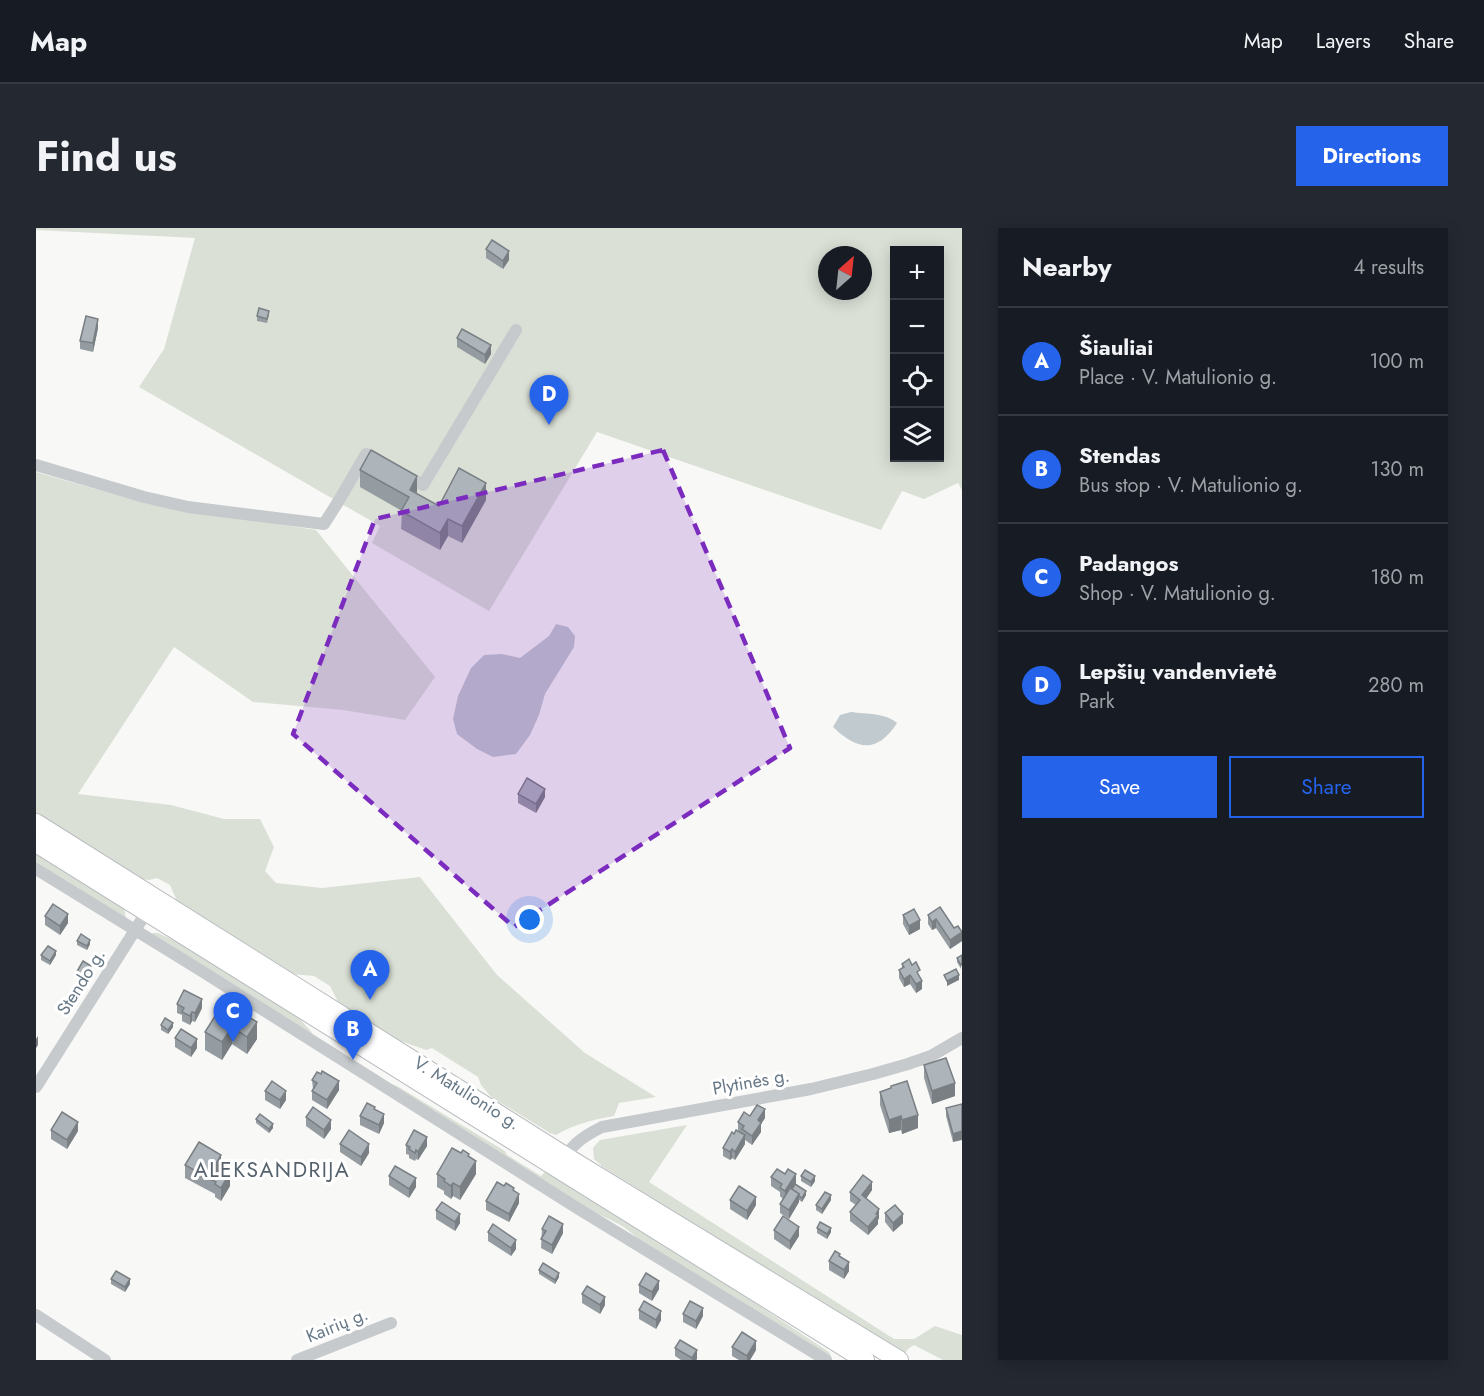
<!DOCTYPE html>
<meta charset="utf-8">
<style>
:root{--surface:#171b24;--page:#242831;--text:#f1f3f6;--muted:#9ea1a6;--line:#363941;--accent:#2563eb}
body{margin:0;font-family:Jost,sans-serif;background:var(--page);color:var(--text)}
.controls{position:absolute;right:18px;top:18px;display:grid;overflow:hidden;border-radius:0px;box-shadow:0 3px 15px #0003}
.controls button{width:54px;height:54px;display:grid;place-items:center;padding:0;border:0;border-bottom:2px solid var(--line);background:var(--surface);color:var(--text);font:30px sans-serif}
.compass{position:absolute;left:782px;top:18px;width:54px;height:54px;border-radius:50%;background:var(--surface);box-shadow:0 3px 15px #0003;rotate:27deg}
.you{position:absolute;left:494px;top:692px;width:21px;height:21px;margin:-15px;border:4px solid #fff;border-radius:50%;background:#1a73e8;box-shadow:0 0 0 9px #1a73e833}
.badge{display:grid;place-items:center;width:39px;height:39px;border-radius:50%;background:var(--accent);color:#fff;font-size:20px;font-weight:700}
.pin{position:absolute;translate:-50% -50px;filter:drop-shadow(0 2px 3px #0008)}
.pin::after{content:'';position:absolute;top:32px;width:21px;height:18px;background:inherit;clip-path:polygon(0 0,100% 0,50% 100%)}
.list{margin:0;padding:0;list-style:none}
h2{display:flex;justify-content:space-between;align-items:center;height:78px;margin:0;padding:0 24px;font-size:26px}
h2 small{font-size:20px;font-weight:400;color:var(--muted)}
.list li{display:grid;grid-template-columns:39px 1fr auto;gap:18px;align-items:center;box-sizing:border-box;height:108px;padding:0 24px;border-top:2px solid var(--line)}
.list b{display:block;font-size:22px;white-space:nowrap}
.list p{margin:0;font-size:20px;white-space:nowrap;color:var(--muted)}
.list em{font-size:20px;font-style:normal;color:var(--muted)}
.actions{display:flex;gap:12px;padding:18px 24px}
.actions a{flex:1;padding:14px 0;border:2px solid var(--accent);border-radius:0px;text-align:center;font-size:21px;color:var(--accent)}
.actions .main{background:var(--accent);color:#fff}
.icon{flex:none;width:33px;height:33px;fill:none;stroke:currentColor;stroke-width:2;stroke-linecap:round;stroke-linejoin:round}
.map{position:relative;flex:none;width:926px;height:1132px;overflow:hidden;border-radius:0px}
header{display:flex;align-items:center;gap:36px;box-sizing:border-box;height:84px;padding:0 30px;background:var(--surface);border-bottom:2px solid var(--line)}
header strong{font-size:28px}
nav{display:flex;gap:33px;margin-inline-start:auto;font-size:21px}
.intro{display:flex;align-items:center;justify-content:space-between;box-sizing:border-box;height:144px;padding:0 36px}
h1{margin:0;font-size:42px}
.button{padding:15px 27px;border-radius:0px;background:var(--accent);color:#fff;font-size:21px;font-weight:700}
main{display:flex;gap:36px;padding:0 36px}
aside{flex:1;background:var(--surface);border-radius:0px;box-shadow:0 3px 15px #0003}
.map>svg:first-child{display:block}
.green{fill:#dae0d6;fill-rule:evenodd}
.water{fill:#c1cacf}
.lines{fill:none;stroke-linecap:round;stroke-linejoin:round}
.highway-casing{stroke:#b9bcbf;stroke-width:20}
.minor{stroke:#c6cacd;stroke-width:12}
.highway{stroke:#fff;stroke-width:18}
.wall{fill:#959ca1}
.shaded-wall{fill:#797f83}
.building{fill:#adb5bb;stroke:#797f83;stroke-width:1.5}
.marked{fill:#7b2cbf;fill-opacity:0.2;stroke:#7b2cbf;stroke-width:4.5;stroke-dasharray:12 8;stroke-linejoin:round}
.labels{text-anchor:middle;stroke-width:6;stroke-linejoin:round;paint-order:stroke}
.street-label{font-size:18px;fill:#677887;stroke:#fff}
.quarter-label{font-size:21px;letter-spacing:1.5px;fill:#55616c;stroke:#fff}
</style>
<header>
<strong>Map</strong>
<nav><a>Map</a><a>Layers</a><a>Share</a></nav>
</header>
<div class="intro"><h1>Find us</h1><a class="button">Directions</a></div>
<main>
<div class="map">
<svg width="926" height="1132" viewBox="0 0 926 1132">
<rect width="100%" height="100%" fill="#f8f8f6"/>
<!-- green -->
<g class="green">
<path d="M0 0H926V262L922 255 888 271 866 263 845 302 561 204 453 383 336 315 344 298 103 159 128 121 159 10 0 2ZM858 22H904V230H858ZM791 27H827V63H791Z"/>
<path d="M0 244 108 275 280 302 399 449 369 492 307 482 217 474 138 419 42 566 135 577 188 591H224L238 619 229 643 240 655 286 660 384 649 461 747 549 825 620 869 583 875 578 888C557 892 538 896 520 907L514 905 455 869 445 857 442 849 396 820 390 822 362 812 303 776 294 758 278 748 255 746 141 673 134 657 121 650 113 652 104 651 0 587Z"/>
<polygon points="0,625 88,680 90,691 0,637"/>
<polygon points="117,705 122,705 137,712 259,786 274,802 280,812 189,751 114,708"/>
<path d="M347 854 361 858 469 923 471 927 505 948 510 943 649 1029 793 1124 796 1130 661 1049 602 1011C591 999 574 991 559 985Z"/>
<polygon points="651,897 613,954 858,1111 878,1111 899,1098 926,1107 926,1132 907,1132 878,1117 873,1120 869,1125 567,939 558,931 557,920 564,912"/>
</g>
<!-- water -->
<g class="water">
<polygon points="520,396 532,399 539,408 538,419 509,466 503,487 494,507 480,526 457,529 441,521 421,506 417,491 422,468 435,440 448,427 466,426 484,430 513,408"/>
<path d="M815 484C830 486 850 485 861 495 841 526 821 522 797 499L804 487Z"/>
</g>
<g class="lines">
<!-- highway casing -->
<g class="highway-casing">
<g id="highway">
<polyline points="0,595 529,928 863,1132"/>
<polyline points="0,615 829,1132"/>
</g>
</g>
<!-- minor -->
<g class="minor">
<polyline points="0,237 108,269 152,279 288,296 302,274 330,226 346,235"/>
<polyline points="367,246 387,257 480,102"/>
<polyline points="0,641 164,742 541,980 790,1132"/>
<polyline points="0,859 113,680"/>
<path d="M525 934C537 916 546 909 566 899L775 861 837 846 872 836 895 828 926 810"/>
<polyline points="0,1087 69,1132"/>
<polyline points="261,1132 355,1095"/>
</g>
<!-- highway -->
<use href="#highway" class="highway"/>
</g>
<!-- wall -->
<g class="wall">
<polygon points="450,21 473,32 467,41 450,30"/>
<polygon points="233,87 231,95 221,93 221,88"/>
<polygon points="62,100 57,124 44,121 44,113"/>
<polygon points="421,110 455,126 449,136 421,119"/>
<polygon points="324,242 381,266 403,278 450,272 426,315 412,308 404,322 365,301 366,283 324,259"/>
<polygon points="482,566 509,569 500,585 482,575"/>
<polygon points="904,679 926,713 914,721 900,700 896,702 892,696 892,687"/>
<polygon points="867,687 884,701 873,707 867,696"/>
<polygon points="9,688 32,695 24,707 9,697"/>
<polygon points="41,713 54,716 51,722 41,717"/>
<polygon points="5,727 20,727 14,737 5,732"/>
<polygon points="926,727 925,741 921,734 921,730"/>
<polygon points="866,736 884,749 886,761 880,765 874,756 868,759 863,750 863,742 866,740"/>
<polygon points="55,743 48,755 40,750 40,745"/>
<polygon points="188,774 221,811 211,826 196,816 186,832 169,822 169,804"/>
<polygon points="141,776 166,780 159,794 156,793 154,797 146,793 146,787 141,785"/>
<polygon points="125,797 137,799 132,806 125,802"/>
<polygon points="139,810 161,820 155,829 139,819"/>
<polygon points="888,837 919,868 896,876 888,850"/>
<polygon points="276,852 303,862 291,881 276,872 276,863 277,861"/>
<polygon points="855,858 882,900 866,906 865,902 853,905 844,877 844,864 855,860"/>
<polygon points="229,863 250,872 244,881 229,872"/>
<polygon points="926,876 917,914 910,888 910,880"/>
<polygon points="339,882 348,895 343,906 324,897 324,888"/>
<polygon points="714,888 729,890 725,896 725,904 716,917 709,912 709,916 699,932 696,930 694,932 687,928 687,920 698,906 706,906 702,902 702,894"/>
<polygon points="270,889 295,901 288,911 270,898"/>
<polygon points="220,891 237,900 233,905 220,895"/>
<polygon points="15,902 42,903 31,921 15,911"/>
<polygon points="304,916 333,925 325,938 304,924"/>
<polygon points="370,917 391,918 382,932 380,931 379,933 373,930 373,927 370,926"/>
<polygon points="433,929 440,946 424,972 417,968 415,971 408,966 408,963 401,959 401,946"/>
<polygon points="149,937 185,940 181,948 194,958 185,973 179,969 179,966 149,950"/>
<polygon points="353,948 380,959 373,970 353,957"/>
<polygon points="765,948 779,953 775,959 765,953"/>
<polygon points="735,949 760,955 755,961 770,967 766,974 763,972 763,974 753,991 744,985 744,976 747,971 744,968 744,964 735,958"/>
<polygon points="836,962 830,971 843,990 842,992 842,996 832,1007 814,993 814,984 820,977 814,973 814,964"/>
<polygon points="478,963 483,975 473,994 450,982 450,973"/>
<polygon points="694,972 720,977 711,992 694,981"/>
<polygon points="795,972 786,986 780,982 780,977"/>
<polygon points="400,982 424,995 419,1003 400,991"/>
<polygon points="849,985 867,995 857,1004 849,994"/>
<polygon points="781,1000 795,1004 791,1011 781,1005"/>
<polygon points="506,1001 527,1005 516,1026 505,1020"/>
<polygon points="738,1002 763,1008 754,1022 738,1011"/>
<polygon points="452,1004 480,1021 475,1028 452,1013"/>
<polygon points="804,1028 813,1043 808,1051 793,1042 793,1033"/>
<polygon points="503,1042 523,1049 519,1056 503,1046"/>
<polygon points="75,1051 94,1056 89,1064 75,1056"/>
<polygon points="603,1057 623,1061 616,1073 603,1065"/>
<polygon points="546,1066 569,1077 564,1086 546,1075"/>
<polygon points="603,1082 625,1092 620,1101 603,1091"/>
<polygon points="647,1086 667,1088 660,1101 647,1094"/>
<polygon points="696,1119 720,1122 714,1132 703,1132 696,1128"/>
<polygon points="639,1120 661,1131 660,1132 645,1132 639,1128"/>
</g>
<!-- shaded-wall -->
<g class="shaded-wall">
<polygon points="473,23 473,32 467,41 467,33"/>
<polygon points="62,91 62,100 57,124 57,115"/>
<polygon points="455,117 455,126 449,136 449,127"/>
<polygon points="381,248 381,265 374,262"/>
<polygon points="450,255 450,272 426,315 426,298"/>
<polygon points="412,291 412,308 404,322 404,305"/>
<polygon points="509,561 509,569 500,585 500,576"/>
<polygon points="32,686 32,695 24,707 24,698"/>
<polygon points="900,691 900,700 896,702 896,694"/>
<polygon points="884,692 884,701 873,707 873,698"/>
<polygon points="926,704 926,713 914,721 914,712"/>
<polygon points="54,712 54,716 51,722 51,718"/>
<polygon points="20,723 20,727 14,737 14,733"/>
<polygon points="55,738 55,743 48,755 48,750"/>
<polygon points="874,747 874,756 868,759 868,751"/>
<polygon points="923,747 923,752 911,758 911,753"/>
<polygon points="886,753 886,761 880,765 880,756"/>
<polygon points="166,771 166,780 159,794 159,785"/>
<polygon points="156,784 156,793 154,797 154,788"/>
<polygon points="221,794 221,811 211,826 211,809"/>
<polygon points="137,795 137,799 132,806 132,802"/>
<polygon points="196,799 196,816 186,832 186,814"/>
<polygon points="2,808 2,817 0,820 0,811"/>
<polygon points="161,811 161,820 155,829 155,820"/>
<polygon points="303,853 303,862 291,881 291,872"/>
<polygon points="919,855 919,868 896,876 896,863"/>
<polygon points="250,863 250,872 244,881 244,872"/>
<polygon points="729,881 729,890 725,896 725,904 716,917 716,908 722,892"/>
<polygon points="348,886 348,895 343,906 343,897"/>
<polygon points="882,887 882,900 866,906 866,892"/>
<polygon points="865,888 865,902 853,905 853,892"/>
<polygon points="295,892 295,901 288,911 288,902"/>
<polygon points="42,894 42,903 31,921 31,912"/>
<polygon points="237,896 237,900 233,905 233,901"/>
<polygon points="926,903 926,912 917,914 917,906"/>
<polygon points="709,907 709,916 699,932 699,924"/>
<polygon points="391,909 391,918 382,932 382,924"/>
<polygon points="333,916 333,925 325,938 325,929"/>
<polygon points="696,921 696,930 694,932 694,924"/>
<polygon points="185,927 185,940 178,953 175,944"/>
<polygon points="440,933 440,946 424,972 424,959"/>
<polygon points="194,945 194,958 185,973 185,960"/>
<polygon points="760,946 760,955 749,972 749,963"/>
<polygon points="779,948 779,953 775,959 775,954"/>
<polygon points="380,950 380,959 373,970 373,961"/>
<polygon points="836,954 836,962 826,976 826,967"/>
<polygon points="417,955 417,968 415,971 415,958"/>
<polygon points="770,963 770,967 766,974 766,970"/>
<polygon points="483,966 483,975 473,994 473,986"/>
<polygon points="763,966 763,974 753,991 753,982"/>
<polygon points="795,967 795,972 786,986 786,981"/>
<polygon points="720,969 720,977 711,992 711,983"/>
<polygon points="843,981 843,990 842,992 842,996 832,1007 832,999"/>
<polygon points="424,986 424,995 419,1003 419,994"/>
<polygon points="867,986 867,995 857,1004 857,995"/>
<polygon points="527,996 527,1005 516,1026 516,1017"/>
<polygon points="763,999 763,1008 754,1022 754,1013"/>
<polygon points="795,1000 795,1004 791,1011 791,1006"/>
<polygon points="480,1012 480,1021 475,1028 475,1020"/>
<polygon points="813,1034 813,1043 808,1051 808,1042"/>
<polygon points="523,1045 523,1049 519,1056 519,1052"/>
<polygon points="94,1051 94,1056 89,1064 89,1059"/>
<polygon points="623,1053 623,1061 616,1073 616,1064"/>
<polygon points="569,1069 569,1077 564,1086 564,1077"/>
<polygon points="667,1080 667,1088 660,1101 660,1093"/>
<polygon points="625,1083 625,1092 620,1101 620,1092"/>
<polygon points="720,1113 720,1122 714,1132 711,1132 711,1128"/>
<polygon points="661,1122 661,1131 660,1132 656,1132 656,1130"/>
</g>
<!-- building -->
<g class="building">
<polygon points="456,12 473,23 467,33 450,21"/>
<polygon points="223,80 233,83 231,91 221,88"/>
<polygon points="50,88 62,91 57,115 44,113"/>
<polygon points="426,101 455,117 449,127 421,110"/>
<polygon points="335,222 381,248 374,262 403,278 423,240 450,255 426,298 412,291 404,305 365,283 373,269 324,242"/>
<polygon points="491,550 509,561 500,576 482,566"/>
<polygon points="17,676 32,686 24,698 9,688"/>
<polygon points="904,679 918,700 922,698 926,704 914,712 900,691 896,694 892,687"/>
<polygon points="878,681 884,692 873,698 867,687"/>
<polygon points="45,706 54,712 51,718 41,713"/>
<polygon points="12,718 20,723 14,733 5,727"/>
<polygon points="926,727 926,736 925,737 921,730"/>
<polygon points="873,731 876,737 880,734 884,742 881,744 886,753 880,756 874,747 868,751 863,742 868,739 866,736"/>
<polygon points="47,733 55,738 48,750 40,745"/>
<polygon points="920,741 923,747 911,753 908,747"/>
<polygon points="148,762 166,771 159,785 156,784 154,788 146,784 148,780 141,776"/>
<polygon points="188,774 221,794 211,809 196,799 186,814 169,804"/>
<polygon points="129,790 137,795 132,802 125,797"/>
<polygon points="145,801 161,811 155,820 139,810"/>
<polygon points="910,830 919,855 896,863 888,837"/>
<polygon points="286,843 303,853 291,872 276,863 281,855 276,852 281,844 285,846"/>
<polygon points="236,853 250,863 244,872 229,863"/>
<polygon points="871,853 882,887 866,892 865,888 853,892 844,864 855,860 855,858"/>
<polygon points="331,875 339,879 338,881 348,886 343,897 324,888"/>
<polygon points="926,876 926,903 917,906 910,880"/>
<polygon points="721,877 729,881 722,892 725,895 716,908 706,901 708,898 702,894 708,884 714,888"/>
<polygon points="277,879 295,892 288,902 270,889"/>
<polygon points="26,884 42,894 31,912 15,902"/>
<polygon points="224,886 237,896 233,901 220,891"/>
<polygon points="313,902 333,916 325,929 304,916"/>
<polygon points="378,902 391,909 382,924 380,922 379,925 373,921 374,919 370,917"/>
<polygon points="700,902 709,907 699,924 696,921 694,924 687,920 696,904 698,906"/>
<polygon points="163,914 185,927 175,944 183,949 188,941 194,945 185,960 179,956 180,954 149,937"/>
<polygon points="416,920 425,925 427,922 433,926 432,928 440,933 424,959 417,955 415,958 408,953 409,951 401,946"/>
<polygon points="359,938 380,950 373,961 353,948"/>
<polygon points="741,941 749,946 752,941 760,946 749,963 744,960 746,956 735,949"/>
<polygon points="769,942 779,948 775,954 765,948"/>
<polygon points="827,947 836,954 826,967 843,981 840,986 842,987 832,999 814,984 824,972 814,964"/>
<polygon points="461,954 468,958 470,955 478,960 477,962 483,966 473,986 450,973"/>
<polygon points="759,956 770,963 766,970 763,968 763,966 756,961"/>
<polygon points="703,958 720,969 711,983 694,972"/>
<polygon points="754,960 763,966 753,982 744,976"/>
<polygon points="789,964 795,967 786,981 780,977"/>
<polygon points="406,974 424,986 419,994 400,982"/>
<polygon points="859,977 867,986 857,995 849,985"/>
<polygon points="513,988 527,996 516,1017 505,1011 510,1003 506,1001"/>
<polygon points="747,988 763,999 754,1013 738,1002"/>
<polygon points="784,994 795,1000 791,1006 781,1000"/>
<polygon points="457,996 480,1012 475,1020 452,1004"/>
<polygon points="799,1023 804,1026 803,1028 813,1034 808,1042 793,1033"/>
<polygon points="507,1035 523,1045 519,1052 503,1042"/>
<polygon points="80,1043 94,1051 89,1059 75,1051"/>
<polygon points="610,1045 623,1053 616,1064 603,1057"/>
<polygon points="551,1058 569,1069 564,1077 546,1066"/>
<polygon points="608,1073 625,1083 620,1092 603,1082"/>
<polygon points="654,1073 667,1080 660,1093 647,1086"/>
<polygon points="706,1104 720,1113 711,1128 696,1119"/>
<polygon points="644,1112 661,1122 656,1130 639,1120"/>
</g>
<!-- marked area -->
<path class="marked" d="M627 222 754 520 478 699 257 506 339 291Z"/>
<g class="labels">
<!-- street labels -->
<g class="street-label">
<text transform="translate(45 754) rotate(-58)" y="6">Stendo g.</text>
<text transform="translate(715 854) rotate(-10)" y="6">Plytinės g.</text>
<text transform="translate(431 865) rotate(32)" y="6">V. Matulionio g.</text>
<text transform="translate(301 1097) rotate(-22)" y="6">Kairių g.</text>
</g>
<!-- quarter labels -->
<g class="quarter-label">
<text x="236" y="949">ALEKSANDRIJA</text>
</g>
</g>
</svg>
<div class="controls">
<button>+</button>
<button>−</button>
<button><svg class="icon" aria-label="locate" viewBox="0 0 24 24"><circle cx="12" cy="12" r="6"/><path d="M12 2v4M12 18v4M2 12h4M18 12h4"/></svg></button>
<button><svg class="icon" aria-label="layers" viewBox="0 0 24 24"><path d="M12 4l9 5-9 5-9-5zM3 14l9 5 9-5"/></svg></button>
</div>
<svg class="compass" viewBox="-18 -18 36 36"><path d="M0-13l5 13h-10z" fill="#e53935"/><path d="M0 13l5-13h-10z" fill="#9ea1a6"/></svg>
<div class="you"></div>
<div class="pin badge" style="left:334px;top:772px">A</div>
<div class="pin badge" style="left:317px;top:832px">B</div>
<div class="pin badge" style="left:197px;top:814px">C</div>
<div class="pin badge" style="left:513px;top:197px">D</div>
</div>
<aside>
<h2>Nearby<small>4 results</small></h2>
<ul class="list">
<li><span class="badge">A</span><div><b>Šiauliai</b><p>Place · V. Matulionio g.</p></div><em>100 m</em></li>
<li><span class="badge">B</span><div><b>Stendas</b><p>Bus stop · V. Matulionio g.</p></div><em>130 m</em></li>
<li><span class="badge">C</span><div><b>Padangos</b><p>Shop · V. Matulionio g.</p></div><em>180 m</em></li>
<li><span class="badge">D</span><div><b>Lepšių vandenvietė</b><p>Park</p></div><em>280 m</em></li>
</ul>
<div class="actions"><a class="main">Save</a><a>Share</a></div>
</aside>
</main>
